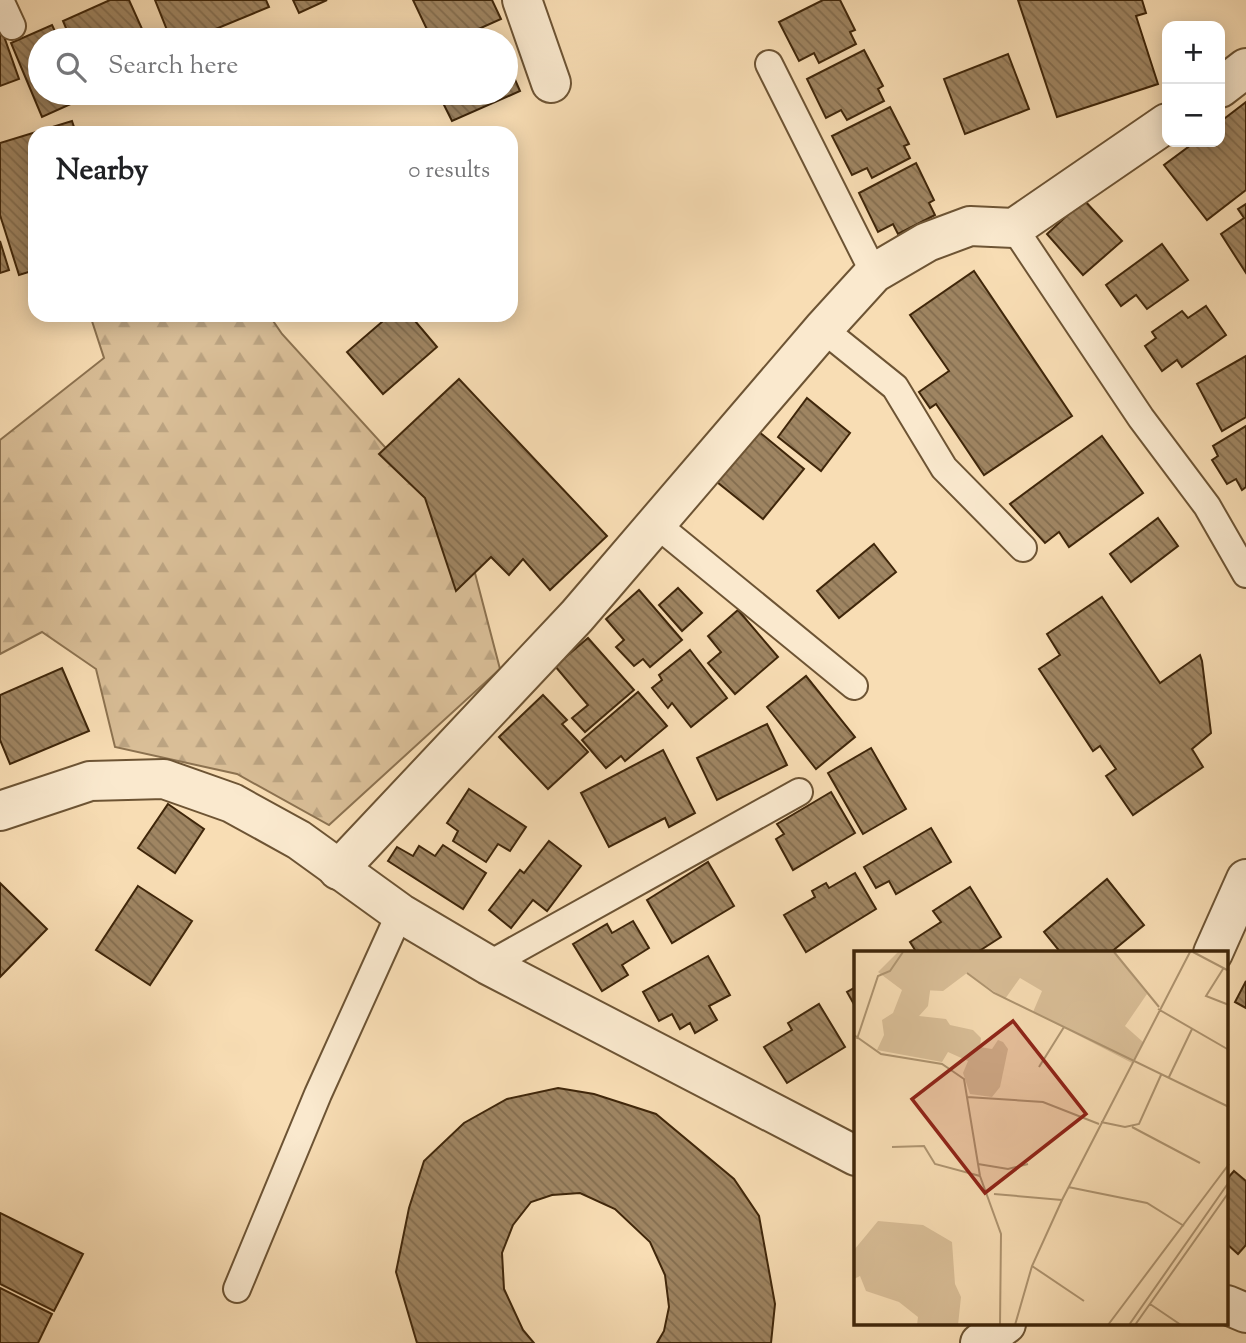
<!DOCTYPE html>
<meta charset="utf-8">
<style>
:root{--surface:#fff;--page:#f6f6f6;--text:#202124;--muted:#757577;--line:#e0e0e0}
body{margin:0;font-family:"Sorts Mill Goudy",serif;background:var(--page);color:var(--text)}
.controls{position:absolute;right:21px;top:21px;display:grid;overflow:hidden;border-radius:14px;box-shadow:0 4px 18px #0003}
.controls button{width:63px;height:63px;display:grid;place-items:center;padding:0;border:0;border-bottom:2px solid var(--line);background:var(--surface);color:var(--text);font:35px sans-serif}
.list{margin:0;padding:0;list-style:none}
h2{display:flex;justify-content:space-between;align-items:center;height:91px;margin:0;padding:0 28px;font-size:30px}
h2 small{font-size:23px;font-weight:400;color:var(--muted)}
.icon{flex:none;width:38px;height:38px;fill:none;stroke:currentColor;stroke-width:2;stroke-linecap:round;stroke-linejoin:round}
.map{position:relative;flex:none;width:1246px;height:1343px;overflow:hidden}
.search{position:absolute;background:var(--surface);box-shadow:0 4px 18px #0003;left:28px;top:28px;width:490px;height:77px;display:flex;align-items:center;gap:18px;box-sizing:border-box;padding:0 24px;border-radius:38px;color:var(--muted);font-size:26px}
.panel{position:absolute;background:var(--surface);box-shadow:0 4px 18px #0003;left:28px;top:126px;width:490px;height:196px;border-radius:21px}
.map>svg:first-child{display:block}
.forest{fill:url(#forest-firs);stroke:#8c7250;stroke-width:2}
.building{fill:url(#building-back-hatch);stroke:#3f260a;stroke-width:2}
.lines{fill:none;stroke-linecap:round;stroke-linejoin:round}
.service-casing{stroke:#6d5434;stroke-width:30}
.minor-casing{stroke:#6d5434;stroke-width:42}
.service{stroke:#fae9ce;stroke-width:26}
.minor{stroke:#fae9ce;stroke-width:38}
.inset-road{fill:none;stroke:#ae9470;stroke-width:2}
.view{fill:#8f2418;fill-opacity:0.15;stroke:#8f2418;stroke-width:3.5}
.inset-edge{fill:none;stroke:#3f260a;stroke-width:3.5}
</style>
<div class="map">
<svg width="1246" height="1343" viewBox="0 0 1246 1343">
<defs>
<pattern id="forest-firs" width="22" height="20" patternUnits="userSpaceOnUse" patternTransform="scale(1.75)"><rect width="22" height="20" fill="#d9be97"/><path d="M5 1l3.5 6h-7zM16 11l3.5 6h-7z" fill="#bba381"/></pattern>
<pattern id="building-back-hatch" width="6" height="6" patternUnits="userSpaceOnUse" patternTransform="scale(1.75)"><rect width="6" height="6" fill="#9f8562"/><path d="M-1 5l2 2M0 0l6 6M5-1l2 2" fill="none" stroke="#836d4f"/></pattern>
</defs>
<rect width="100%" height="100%" fill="#f8ddb4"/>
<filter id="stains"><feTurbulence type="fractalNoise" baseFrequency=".00286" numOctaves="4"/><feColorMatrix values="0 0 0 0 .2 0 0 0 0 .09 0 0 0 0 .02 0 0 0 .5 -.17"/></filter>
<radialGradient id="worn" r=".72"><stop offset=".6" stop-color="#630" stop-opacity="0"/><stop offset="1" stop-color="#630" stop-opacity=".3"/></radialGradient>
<!-- forest -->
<polygon class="forest" points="90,315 269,315 282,334 465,535 500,669 329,825 237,774 115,747 96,669 42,632 0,654 0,440 104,358"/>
<!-- building -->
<g class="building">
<polygon points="110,0 129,0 147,40 71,40 63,21"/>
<polygon points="155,0 266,0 269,7 189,40 171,40"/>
<polygon points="293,0 327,0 299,13"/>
<polygon points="413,0 492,0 501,19 454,40 432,40"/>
<polygon points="823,0 840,0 855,30 850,32 856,44 819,63 814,53 799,61 779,22"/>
<polygon points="1018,0 1142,0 1146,13 1136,16 1158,84 1057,117"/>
<polygon points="0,25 19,79 0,86"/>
<polygon points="52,25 59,40 40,40 40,93 81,93 84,98 42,117 11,43"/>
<polygon points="864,50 883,86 878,89 884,101 847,120 841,110 826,118 807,79"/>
<polygon points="1008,54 1029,109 965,134 944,79"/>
<polygon points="506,59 520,91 452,121 438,93 506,93"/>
<polygon points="1246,102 1246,190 1207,220 1164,165 1195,142 1220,142 1220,122"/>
<polygon points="890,107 909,144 904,146 910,158 872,178 867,168 852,175 832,136"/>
<polygon points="72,121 76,133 35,133 35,270 19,275 0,215 0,143"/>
<polygon points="916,163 934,200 929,203 935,215 898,234 893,224 878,232 859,193"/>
<polygon points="1084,200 1122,241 1083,275 1047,234"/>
<polygon points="1246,204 1246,273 1221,234 1244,218 1238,209"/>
<polygon points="0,241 9,270 0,273"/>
<polygon points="1162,244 1188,280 1147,309 1136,295 1121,306 1106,285"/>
<polygon points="974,271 1072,416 984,475 936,404 930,408 919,392 949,371 910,315"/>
<polygon points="1206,306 1226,335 1182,367 1177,360 1162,371 1145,346 1156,338 1152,332 1182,311 1188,318"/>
<polygon points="390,315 410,315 437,347 383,394 347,352"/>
<polygon points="1246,356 1246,417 1222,431 1197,384"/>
<polygon points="459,379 607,536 550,590 523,559 509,575 491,557 456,591 425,498 379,454"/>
<polygon points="807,398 850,433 821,471 778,437"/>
<polygon points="1246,426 1246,487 1242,490 1236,479 1227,484 1212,460 1218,456 1213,446"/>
<polygon points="758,431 804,469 763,519 717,482"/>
<polygon points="1102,436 1143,493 1069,547 1059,532 1045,543 1010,504"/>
<polygon points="1158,518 1178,546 1131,582 1110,554"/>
<polygon points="874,544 896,572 839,618 817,591"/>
<polygon points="678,588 702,613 682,631 659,605"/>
<polygon points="639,590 682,640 650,667 643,659 634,666 616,647 624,640 606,619"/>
<polygon points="1102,597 1160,683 1200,655 1202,661 1211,733 1192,749 1203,767 1133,815 1106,776 1116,769 1100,746 1093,751 1039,669 1060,655 1047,634"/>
<polygon points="738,610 778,657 735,694 708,663 721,652 708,636"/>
<polygon points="588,638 634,690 585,732 572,718 588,705 555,666"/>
<polygon points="690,650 727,698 691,727 672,703 668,708 652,688 662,680 659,675"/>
<polygon points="62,668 89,731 10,764 0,740 0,695"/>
<polygon points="806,676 855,737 816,769 767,707"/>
<polygon points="638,692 667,726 625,761 621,756 606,768 582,740"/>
<polygon points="543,695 567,720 562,724 588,752 548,789 499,737"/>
<polygon points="767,724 787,765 717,800 697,758"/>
<polygon points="871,748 906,809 863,834 828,773"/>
<polygon points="663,750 695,813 669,827 665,818 609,847 581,793"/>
<polygon points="469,789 526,827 510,851 498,844 486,862 453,841 458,831 447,823"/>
<polygon points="831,792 855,833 793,870 776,839 784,834 777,824"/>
<polygon points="168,804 204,829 175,873 138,848"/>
<polygon points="931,828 951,862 896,894 889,881 876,888 864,867"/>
<polygon points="549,841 581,866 547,911 533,900 511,928 489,910 520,870 524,873"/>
<polygon points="443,845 486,873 463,909 388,861 397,847 413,856 419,846 435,856"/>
<polygon points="708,862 734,906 672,943 647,900"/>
<polygon points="855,873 876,909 806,952 784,915 815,897 812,891 826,883 829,888"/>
<polygon points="1107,879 1144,925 1110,953 1061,953 1044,932"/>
<polygon points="0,883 47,929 0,977"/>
<polygon points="138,886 192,921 150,985 96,950"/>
<polygon points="970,887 1001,937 976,953 917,953 910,942 941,922 933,911"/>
<polygon points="633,921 649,948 622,965 628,975 602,991 573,944 607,924 612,933"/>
<polygon points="708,956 730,995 709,1006 717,1020 695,1033 690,1023 680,1029 672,1014 659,1021 643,992"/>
<polygon points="1246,981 1246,1008 1235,1002"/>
<polygon points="856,987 856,1008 847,992"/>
<polygon points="819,1004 845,1047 787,1083 764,1047 792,1030 788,1023"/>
<polygon points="558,1088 594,1094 656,1114 734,1179 759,1216 775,1304 771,1343 657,1343 664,1331 669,1307 665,1275 650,1242 615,1209 580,1193 552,1195 531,1202 513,1225 502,1253 504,1289 523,1330 534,1343 417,1343 396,1272 409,1208 424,1161 464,1123 507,1099"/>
<polygon points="1234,1171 1246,1181 1246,1245 1238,1254 1227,1244 1227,1179"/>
<polygon points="0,1213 83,1254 54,1311 0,1284"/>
<polygon points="0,1288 52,1314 38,1343 0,1343"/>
</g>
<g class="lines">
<!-- service casing -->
<g class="service-casing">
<g id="service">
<polyline points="0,0 12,26"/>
<polyline points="769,64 874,273"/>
<polyline points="1014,228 1141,418 1207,506 1246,574"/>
<polyline points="823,329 895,387 944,468 1023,548"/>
<polyline points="656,524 854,686"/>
<polyline points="488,965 799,792"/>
<polyline points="237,1289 318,1094 400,913"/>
</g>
</g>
<!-- minor casing -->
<g class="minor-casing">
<g id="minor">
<polyline points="522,0 551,83"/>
<polyline points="1220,88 1246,68"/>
<polyline points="0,811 90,781 164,779 232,803 299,840 400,913 488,965 856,1156"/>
<polyline points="338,870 577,616 823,329 874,273 927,242 970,226 1014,228 1167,123"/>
<polyline points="1213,953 1246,879"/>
<polyline points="1227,1305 1246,1313"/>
<polyline points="980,1343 1006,1324"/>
</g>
</g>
<!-- service -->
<use href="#service" class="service"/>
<!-- minor -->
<use href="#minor" class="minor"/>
</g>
<!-- overview -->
<g transform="translate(854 951)">
<rect width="374" height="374" fill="#f8ddb4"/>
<path d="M49 1H260L293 43 271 75 289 91 278 112 179 61 188 40 166 27 151 48 113 22 89 40 68 39 36 20Z" fill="#d9be97"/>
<path d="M44 1 74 2 77 9 55 19 60 31 72 28 77 33 74 55 65 65 92 68 96 74 119 79 127 87 126 96 138 98 144 89 149 91 154 98 146 136 138 146 116 143 109 122 114 110 94 101 88 111 23 99 30 84 28 69 39 62 48 39 24 21ZM24 270 69 274 98 291 101 333 107 346 104 374H63L64 366 45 351 12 340 6 325 0 328V299Z" fill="#d9be97"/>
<path d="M232 1H241L264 16 274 38 272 63 258 84 251 85 200 56V49Z" fill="#d9be97"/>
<path class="inset-road" d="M260 1 305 56M339 1 375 20M369 18 352 45 375 54M113 22 140 42 375 156M304 58 375 99M0 84 27 103 88 113 110 128 126 225 147 283 146 374M3 88 24 25 36 20 49 1M185 116 210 76M315 126 338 78M113 146 189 151 245 173M247 171 271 176 285 173 307 124M278 176 346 212M38 196 70 195 81 213 126 225M124 213 154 218 174 213M214 236 293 252 330 275M140 243 208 249M178 315 230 350M296 353 327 374M161 374 178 315 208 249 336 1M254 374 375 213M275 374 375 231M281 374 375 241"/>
<path class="view" d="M159 70 232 163 131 242 58 148Z"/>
<rect width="374" height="374" class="inset-edge"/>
</g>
<rect width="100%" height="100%" filter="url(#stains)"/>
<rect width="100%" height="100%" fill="url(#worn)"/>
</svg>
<div class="controls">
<button>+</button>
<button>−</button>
</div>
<div class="search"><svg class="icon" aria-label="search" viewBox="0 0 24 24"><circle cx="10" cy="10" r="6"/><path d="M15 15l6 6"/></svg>Search here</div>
<section class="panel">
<h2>Nearby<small>0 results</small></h2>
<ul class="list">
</ul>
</section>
</div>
